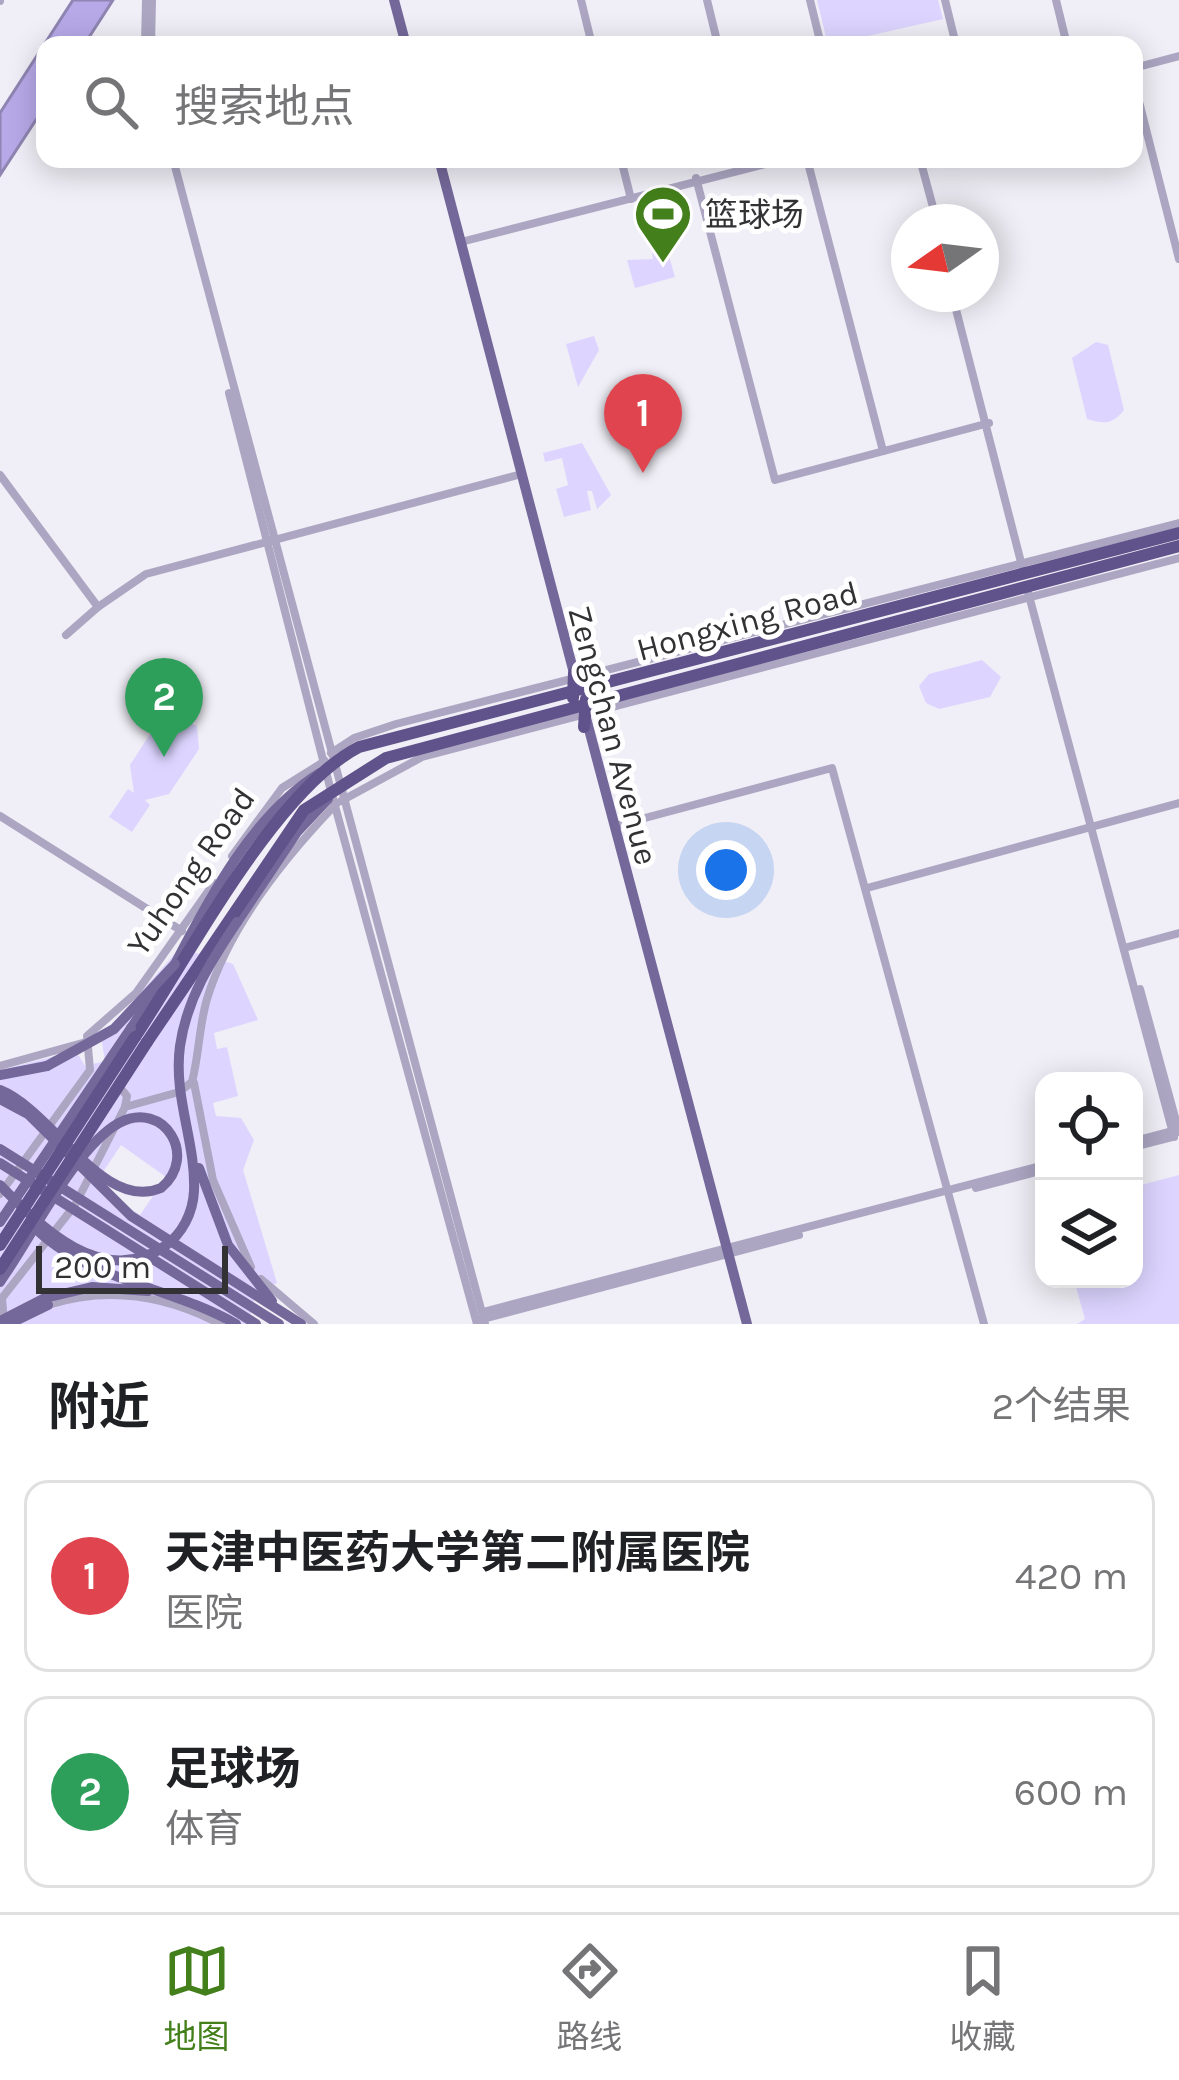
<!DOCTYPE html>
<html lang="zh">
<meta charset="utf-8">
<style>
:root{--surface:#fff;--page:#f6f6f6;--text:#202124;--muted:#757577;--line:#e0e0e0;--accent:#437f1a}
body{margin:0;font-family:Karla,"Noto Sans SC",sans-serif;background:var(--page);color:var(--text)}
.controls{position:absolute;right:36px;bottom:36px;display:grid;overflow:hidden;border-radius:24px;box-shadow:0 6px 30px #0003}
.controls button{width:108px;height:108px;display:grid;place-items:center;padding:0;border:0;border-bottom:3px solid var(--line);background:var(--surface);color:var(--text);font:60px sans-serif}
.compass{position:absolute;left:891px;top:204px;width:108px;height:108px;border-radius:50%;background:var(--surface);box-shadow:0 6px 30px #0003;rotate:256deg}
.scale{position:absolute;left:36px;bottom:30px;width:192px;box-sizing:border-box;padding-left:12px;border:6px solid #323134;border-top:0;font-size:33px;line-height:42px;white-space:nowrap;color:#323134;-webkit-text-stroke:9px #fff;paint-order:stroke}
.you{position:absolute;left:726px;top:870px;width:42px;height:42px;margin:-30px;border:9px solid #fff;border-radius:50%;background:#1a73e8;box-shadow:0 0 0 18px #1a73e833}
.badge{display:grid;place-items:center;width:78px;height:78px;border-radius:50%;background:var(--accent);color:#fff;font-size:39px;font-weight:700}
.pin{position:absolute;translate:-50% -99px;filter:drop-shadow(0 3px 6px #0008)}
.pin::after{content:'';position:absolute;top:63px;width:42px;height:36px;background:inherit;clip-path:polygon(0 0,100% 0,50% 100%)}
.list{margin:0;padding:0;list-style:none}
h2{display:flex;justify-content:space-between;align-items:center;height:156px;margin:0;padding:0 48px;font-size:51px}
h2 small{font-size:39px;font-weight:400;color:var(--muted)}
.list li{display:grid;grid-template-columns:78px 1fr auto;gap:36px;align-items:center;box-sizing:border-box;height:192px;margin:0 24px 24px;padding:0 24px;border:3px solid var(--line);border-radius:24px}
.list b{display:block;font-size:45px;white-space:nowrap}
.list p{margin:0;font-size:39px;white-space:nowrap;color:var(--muted)}
.list em{font-size:39px;font-style:normal;color:var(--muted)}
.icon{flex:none;width:66px;height:66px;fill:none;stroke:currentColor;stroke-width:2;stroke-linecap:round;stroke-linejoin:round}
.map{position:relative;flex:none;width:1179px;height:1324px;overflow:hidden}
.search{position:absolute;background:var(--surface);box-shadow:0 6px 30px #0003;left:36px;right:36px;top:36px;height:132px;display:flex;align-items:center;gap:30px;box-sizing:border-box;padding:0 42px;border-radius:24px;color:var(--muted);font-size:45px}
.sheet{height:588px;background:var(--surface)}
nav{display:flex;justify-content:space-around;align-items:center;box-sizing:border-box;height:168px;border-top:3px solid var(--line);background:var(--surface);font-size:33px;color:var(--muted)}
nav a{display:grid;justify-items:center;gap:6px}
nav .on{color:var(--accent)}
.map>svg:first-child{display:block}
.green{fill:#ddd5ff;fill-rule:evenodd}
.water{fill:#b7a9e8;stroke:#8f85b2;stroke-width:3}
.lines{fill:none;stroke-linecap:round;stroke-linejoin:round}
.minor{stroke:#aca6c2;stroke-width:8}
.major{stroke:#74689a;stroke-width:10}
.highway{stroke:#60528a;stroke-width:12}
.major-bridge{stroke:#74689a;stroke-width:10}
.highway-bridge{stroke:#60528a;stroke-width:12}
.labels{text-anchor:middle;stroke-width:10;stroke-linejoin:round;paint-order:stroke}
.poi-label{font-size:33px;fill:#323134;stroke:#fff;text-anchor:start}
.street-label{font-size:33px;fill:#323134;stroke:#fff}
</style>
<div class="map">
<svg width="1179" height="1324" viewBox="0 0 1179 1324">
<rect width="100%" height="100%" fill="#f0eef6"/>
<!-- green -->
<g class="green">
<polygon points="817,0 938,0 943,19 828,45"/>
<polygon points="667,249 675,277 635,288 627,260 653,259 652,253"/>
<polygon points="594,336 599,350 578,387 566,344"/>
<path d="M1096 342 1108 345 1124 410C1112 425 1104 424 1087 419L1072 358Z"/>
<polygon points="582,443 611,495 597,509 592,491 587,491 591,510 564,517 556,489 568,485 562,458 545,462 543,453"/>
<polygon points="982,660 1001,677 990,697 939,709 926,703 919,686 929,674"/>
<polygon points="172,715 197,726 199,749 169,794 145,800 150,805 132,832 109,817 128,789 134,793 130,765 156,725"/>
<path d="M180 948 233 964 258 1020 214 1033 217 1049 227 1047 238 1096 213 1103 216 1116 241 1118 254 1140 243 1170 277 1283 256 1292 248 1324H0V1070L76 1051 85 1066 105 1061 101 1037ZM121 1145 166 1177 140 1215 95 1184Z"/>
<polygon points="1179,1175 1179,1324 1077,1324 1085,1319 1074,1280 1134,1279 1134,1187"/>
</g>
<!-- water -->
<polygon class="water" points="73,0 113,0 84,45 45,45 45,106 0,175 0,113"/>
<g class="lines">
<!-- minor -->
<g class="minor">
<polyline points="581,0 592,45"/>
<polyline points="707,0 718,45"/>
<polyline points="810,0 821,45"/>
<polyline points="945,0 956,45"/>
<polyline points="1056,0 1067,45"/>
<polyline points="0,1 0,0"/>
<polyline points="145,45 146,0"/>
<polyline points="151,45 152,0"/>
<polyline points="1134,65 1138,83"/>
<polyline points="1134,68 1179,56"/>
<polyline points="1134,82 1179,259"/>
<polyline points="173,159 485,1324"/>
<polyline points="621,159 631,199"/>
<polyline points="807,159 883,451"/>
<polyline points="920,159 937,222"/>
<polyline points="696,178 775,480 989,423"/>
<polyline points="461,242 785,159"/>
<polyline points="952,294 1022,566"/>
<polyline points="229,393 332,795 477,1324"/>
<polyline points="0,475 98,607 146,574 522,474"/>
<polyline points="1028,592 1174,1137"/>
<polyline points="66,635 98,607"/>
<polyline points="331,753 354,738 396,724 1179,523"/>
<polyline points="341,801 422,757 1179,558"/>
<polyline points="0,816 182,931"/>
<polyline points="615,826 832,768 984,1324"/>
<polyline points="232,856 282,788 325,761"/>
<polyline points="867,888 1179,803"/>
<polyline points="1124,948 1179,933"/>
<polyline points="1140,989 1179,1132"/>
<polyline points="0,1066 86,1042"/>
<polyline points="194,1083 213,1180 251,1267"/>
<path d="M125 1107 179 1092 192 1082C199 1055 199 1026 207 999 229 926 285 857 337 803"/>
<polyline points="1134,1141 1172,1131"/>
<polyline points="1134,1147 1173,1137"/>
<polyline points="976,1188 1044,1170"/>
<polyline points="0,1194 90,1070 87,1036 136,993 214,883"/>
<polyline points="261,1279 314,1324"/>
<path d="M48 1305C108 1286 165 1295 220 1324"/>
<polyline points="483,1312 1044,1165"/>
<polyline points="483,1319 799,1235"/>
<polyline points="4,1323 2,1298 75,1205 125,1107 127,1096 118,1085"/>
</g>
<!-- major -->
<g class="major">
<polyline points="394,0 406,45"/>
<polyline points="439,159 575,677"/>
<polyline points="586,718 747,1324"/>
<polyline points="237,922 297,832 328,799"/>
<path d="M174 966C209 898 254 813 320 773"/>
<polyline points="131,1028 163,981"/>
<polyline points="0,1075 47,1066"/>
<polyline points="199,1168 228,1245 272,1301"/>
<polyline points="45,1298 92,1287 148,1291"/>
<polyline points="9,1324 48,1305"/>
</g>
<!-- highway -->
<g class="highway">
<polyline points="573,698 574,673"/>
<polyline points="584,727 586,699"/>
<path d="M135 1037C189 956 275 790 359 747L1179 533"/>
<polyline points="147,1042 304,810 386,758 1179,546"/>
</g>
<!-- major-bridge -->
<g class="major-bridge">
<polyline points="47,1066 114,1029 175,964"/>
<path d="M0 1090C53 1111 103 1213 161 1188 199 1157 164 1099 119 1123 77 1146 34 1232 6 1273L0 1282"/>
<polyline points="0,1099 28,1114 131,1216 301,1324"/>
<polyline points="0,1149 279,1324"/>
<polyline points="0,1163 256,1324"/>
<path d="M0 1185C41 1227 102 1289 165 1246 182 1234 193 1213 194 1191 196 1142 173 1097 180 1046 187 998 211 961 237 922"/>
<polyline points="0,1222 131,1028"/>
<path d="M32 1225C86 1281 170 1286 236 1324"/>
<polyline points="0,1321 45,1298"/>
</g>
<!-- highway-bridge -->
<g class="highway-bridge">
<polyline points="0,1245 135,1037"/>
<polyline points="0,1269 147,1042"/>
</g>
</g>
<!-- icons -->
<defs>
<g id="stadium-pin" transform="scale(3)"><path d="M0 17L-7.5 6A9.5 9.5 0 1 1 7.5 6Z" fill="#437f1a" stroke="#fff"/><path d="M0-5a6.5 5 0 1 0 0 10a6.5 5 0 1 0 0-10ZM-3.5-1.8h7v3.6h-7Z" fill="#fff"/></g>
</defs>
<g fill-rule="evenodd">
<use href="#stadium-pin" x="663" y="214"/>
</g>
<g class="labels">
<!-- poi labels -->
<g class="poi-label">
<text x="705" y="226">篮球场</text>
</g>
<!-- street labels -->
<g class="street-label">
<text transform="translate(747 620) rotate(-15)" y="12">Hongxing Road</text>
<text transform="translate(614 735) rotate(75)" y="12">Zengchan Avenue</text>
<text transform="translate(190 871) rotate(-55)" y="12">Yuhong Road</text>
</g>
</g>
</svg>
<div class="controls">
<button><svg class="icon" aria-label="locate" viewBox="0 0 24 24"><circle cx="12" cy="12" r="6"/><path d="M12 2v4M12 18v4M2 12h4M18 12h4"/></svg></button>
<button><svg class="icon" aria-label="layers" viewBox="0 0 24 24"><path d="M12 4l9 5-9 5-9-5zM3 14l9 5 9-5"/></svg></button>
</div>
<svg class="compass" viewBox="-18 -18 36 36"><path d="M0-13l5 13h-10z" fill="#e53935"/><path d="M0 13l5-13h-10z" fill="#757577"/></svg>
<div class="scale">200 m</div>
<div class="you"></div>
<div class="pin badge" style="left:643px;top:473px;background:#e0444e">1</div>
<div class="pin badge" style="left:164px;top:757px;background:#2e9e5b">2</div>
<div class="search"><svg class="icon" aria-label="search" viewBox="0 0 24 24"><circle cx="10" cy="10" r="6"/><path d="M15 15l6 6"/></svg>搜索地点</div>
</div>
<section class="sheet">
<h2>附近<small>2个结果</small></h2>
<ul class="list">
<li><span class="badge" style="background:#e0444e">1</span><div><b>天津中医药大学第二附属医院</b><p>医院</p></div><em>420 m</em></li>
<li><span class="badge" style="background:#2e9e5b">2</span><div><b>足球场</b><p>体育</p></div><em>600 m</em></li>
</ul>
</section>
<nav>
<a class="on"><svg class="icon" aria-label="map" viewBox="0 0 24 24"><path d="M3 6l6-2 6 2 6-2v14l-6 2-6-2-6 2zM9 4v14M15 6v14"/></svg>地图</a>
<a><svg class="icon" aria-label="directions" viewBox="0 0 24 24"><path d="M12 3l9 9-9 9-9-9zM9 14v-3h6M13 9l2 2-2 2"/></svg>路线</a>
<a><svg class="icon" aria-label="saved" viewBox="0 0 24 24"><path d="M7 4h10v16l-5-4-5 4z"/></svg>收藏</a>
</nav>
